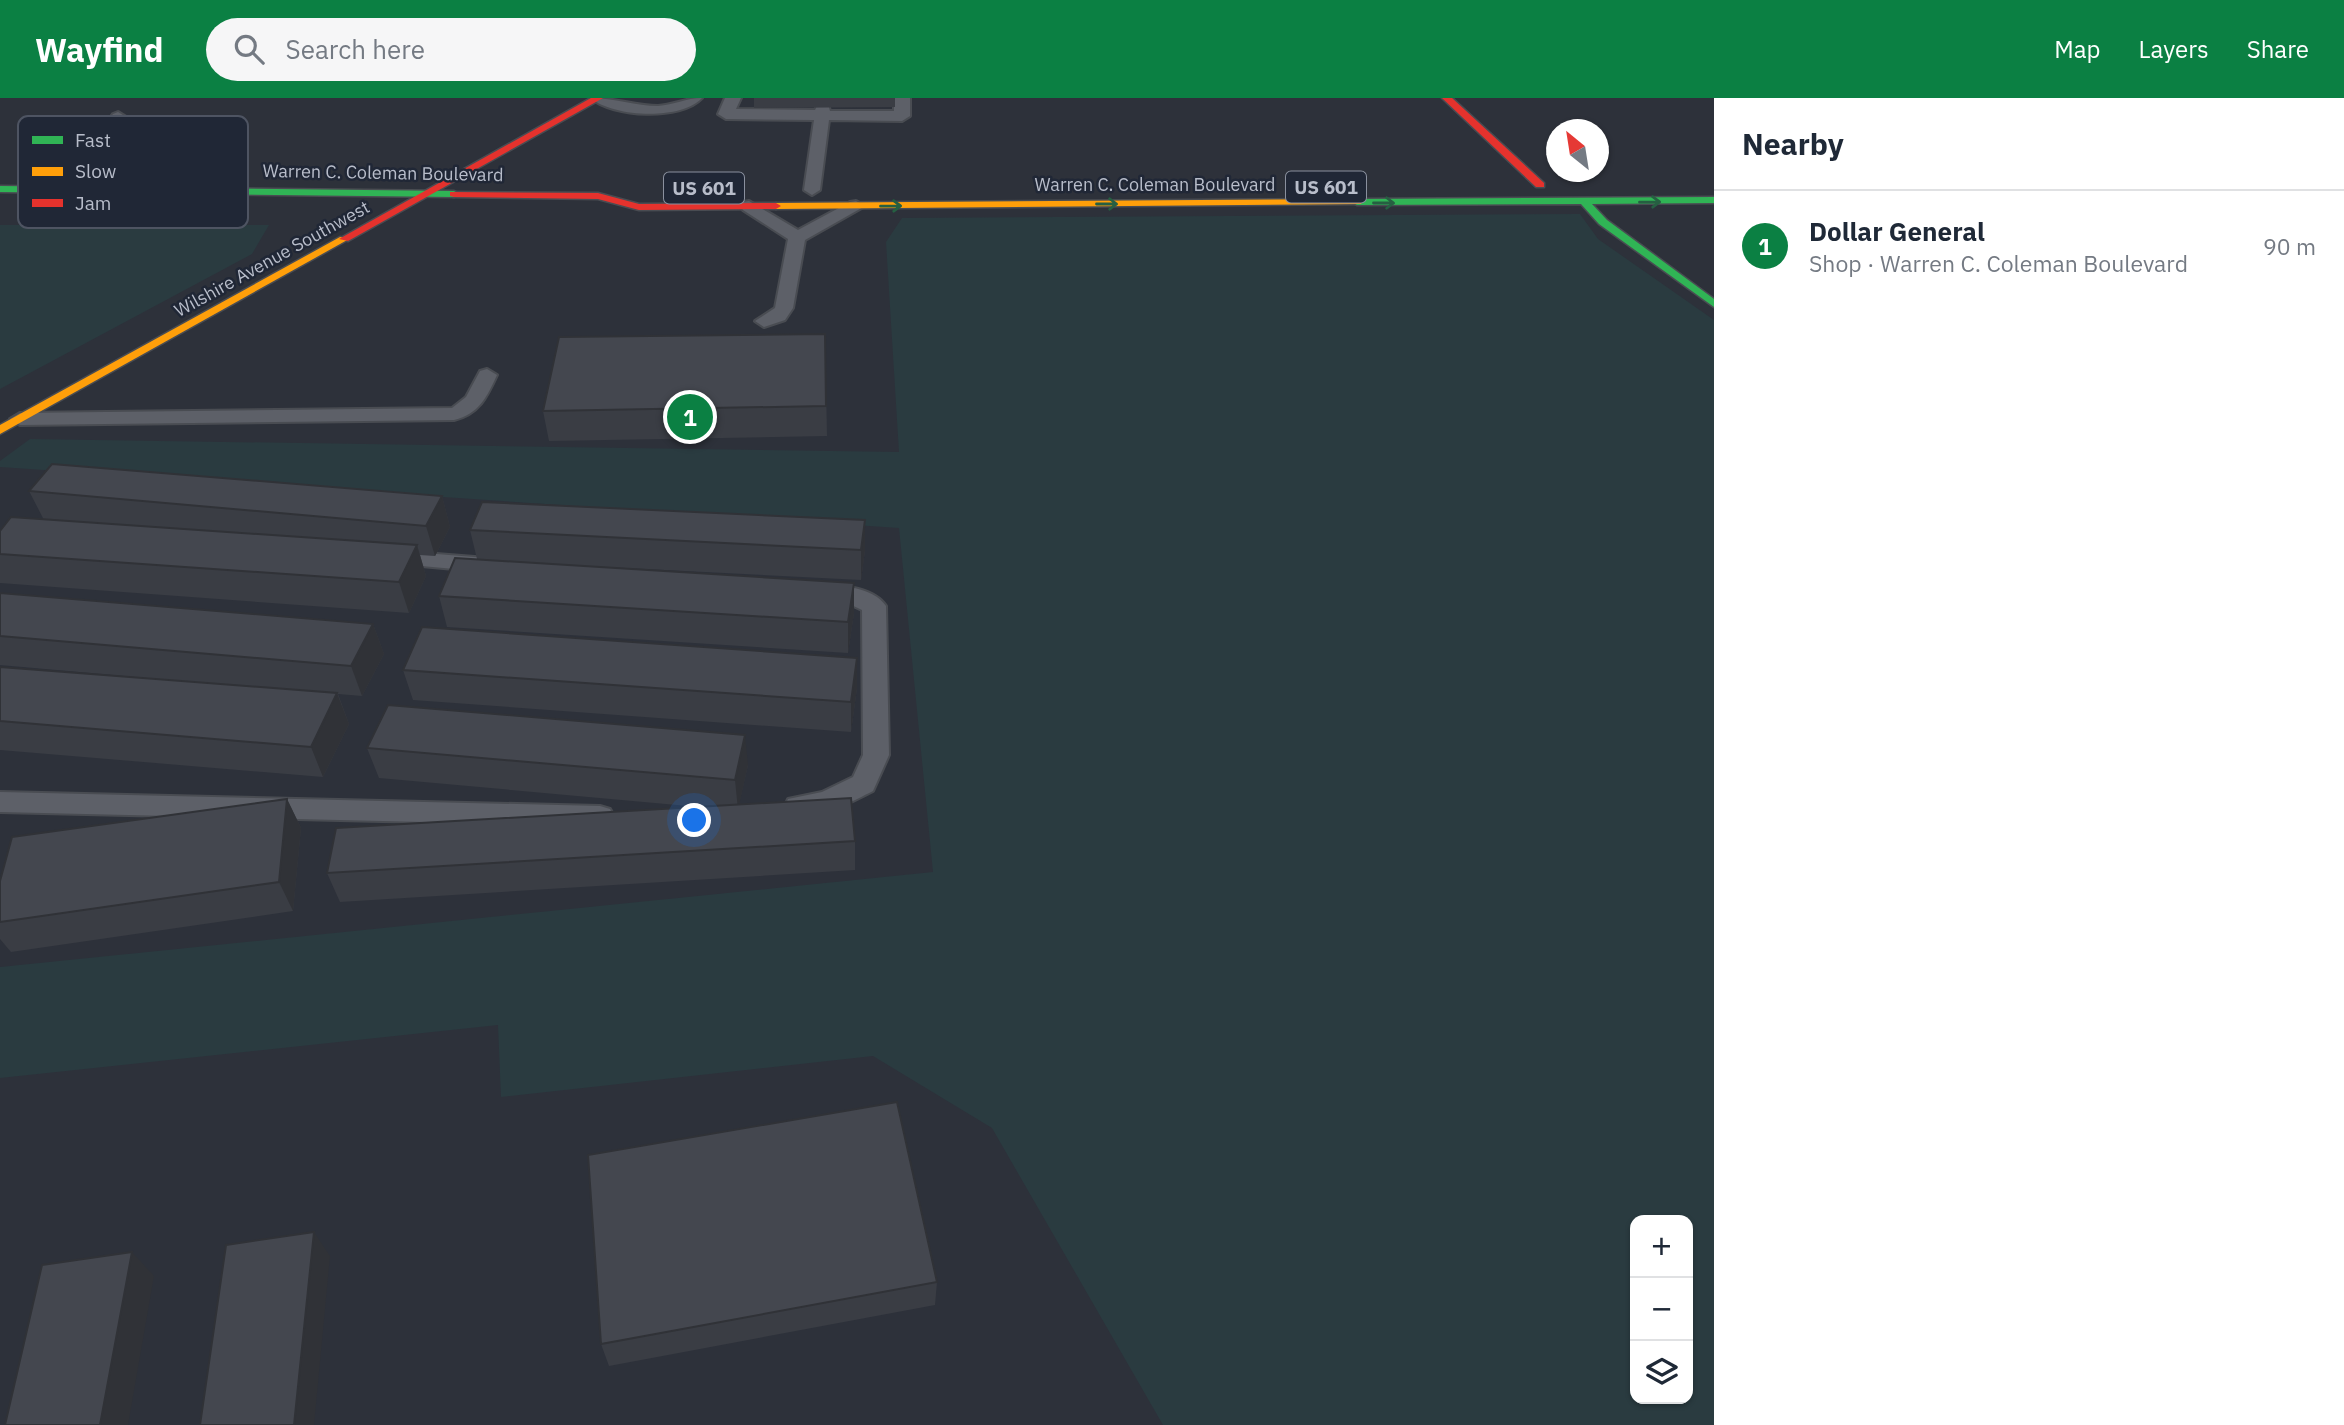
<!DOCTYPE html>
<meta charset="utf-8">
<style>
:root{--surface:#fff;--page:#f6f6f7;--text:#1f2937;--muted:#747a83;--line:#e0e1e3;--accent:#0b8043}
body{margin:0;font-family:"IBM Plex Sans",sans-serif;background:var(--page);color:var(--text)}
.controls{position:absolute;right:21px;bottom:21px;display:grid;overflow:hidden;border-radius:14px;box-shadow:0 2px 5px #0004}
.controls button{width:63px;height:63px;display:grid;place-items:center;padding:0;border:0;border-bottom:2px solid var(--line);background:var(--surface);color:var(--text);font:35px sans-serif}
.compass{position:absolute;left:1546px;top:21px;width:63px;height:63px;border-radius:50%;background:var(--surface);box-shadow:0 2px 5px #0004;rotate:330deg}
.you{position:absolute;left:695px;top:723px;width:24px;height:24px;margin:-18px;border:5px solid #fff;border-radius:50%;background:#1a73e8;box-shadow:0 0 0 10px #1a73e833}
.badge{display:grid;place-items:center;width:46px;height:46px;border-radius:50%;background:var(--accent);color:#fff;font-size:23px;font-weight:700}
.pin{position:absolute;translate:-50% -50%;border:4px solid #fff;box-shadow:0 2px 7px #0006}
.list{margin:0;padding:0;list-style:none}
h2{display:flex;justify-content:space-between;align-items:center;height:91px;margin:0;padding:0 28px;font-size:30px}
h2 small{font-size:23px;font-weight:400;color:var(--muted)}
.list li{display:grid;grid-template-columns:46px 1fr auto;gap:21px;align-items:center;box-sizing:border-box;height:112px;padding:0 28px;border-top:2px solid var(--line)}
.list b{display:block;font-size:26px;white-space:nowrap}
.list p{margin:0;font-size:23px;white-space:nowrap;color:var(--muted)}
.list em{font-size:23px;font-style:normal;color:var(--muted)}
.icon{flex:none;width:38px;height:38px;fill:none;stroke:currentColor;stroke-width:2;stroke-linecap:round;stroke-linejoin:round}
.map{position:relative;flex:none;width:1714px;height:1327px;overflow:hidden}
header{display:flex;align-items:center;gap:42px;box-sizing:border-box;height:98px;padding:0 35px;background:var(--accent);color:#fff}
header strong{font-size:33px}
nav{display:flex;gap:38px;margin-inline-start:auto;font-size:24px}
.search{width:490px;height:63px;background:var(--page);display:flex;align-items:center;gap:18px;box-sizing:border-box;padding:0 24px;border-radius:38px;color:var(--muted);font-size:26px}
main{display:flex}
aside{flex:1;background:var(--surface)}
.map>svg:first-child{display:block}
.green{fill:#2a3b40;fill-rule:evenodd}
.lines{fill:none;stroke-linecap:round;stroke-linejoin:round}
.lane-casing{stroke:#494c52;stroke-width:4}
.fast-casing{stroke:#494c52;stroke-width:3}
.slow-casing{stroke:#494c52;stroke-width:3}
.jam-casing{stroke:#494c52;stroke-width:3}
.lane{fill:#5d6068;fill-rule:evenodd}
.fast{fill:#30b455;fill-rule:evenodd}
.slow{fill:#ff9f0a;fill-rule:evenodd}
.jam{fill:#e5322d;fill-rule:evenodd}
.wall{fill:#3a3d44}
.shaded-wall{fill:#303237}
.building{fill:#44474f;stroke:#303237;stroke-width:2}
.oneway{stroke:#265f42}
.labels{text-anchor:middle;stroke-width:5;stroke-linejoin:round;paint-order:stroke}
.far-street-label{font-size:18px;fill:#b8bdca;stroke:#202736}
.shield{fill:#202736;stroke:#8a909e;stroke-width:2}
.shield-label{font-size:19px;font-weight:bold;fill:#b8bdca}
.key{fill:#202736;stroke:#4e5462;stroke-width:2}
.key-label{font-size:19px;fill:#b8bdca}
</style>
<header>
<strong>Wayfind</strong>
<div class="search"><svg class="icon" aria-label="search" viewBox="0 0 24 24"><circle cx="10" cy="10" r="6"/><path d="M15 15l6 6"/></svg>Search here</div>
<nav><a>Map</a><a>Layers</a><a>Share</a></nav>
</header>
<main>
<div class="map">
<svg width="1714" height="1327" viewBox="0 0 1714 1327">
<rect width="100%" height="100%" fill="#2d313a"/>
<!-- green -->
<g class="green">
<path d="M1580 116 1598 141 1714 222V1327H1163L992 1030 873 958 501 999 498 927 0 980V869L933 774 899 430 0 369V363L30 341 899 354 886 144 902 120ZM1635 1122H1688V1301H1635Z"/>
<polygon points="0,127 269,127 252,156 0,291"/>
</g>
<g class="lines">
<!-- lane casing -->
<g class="lane-casing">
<g id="lane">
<path d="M591 0C614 0 636 8 658 8 674 7 686 0 702 0 681 23 612 19 591 0Z"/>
<polygon points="725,0 741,0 736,11 815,12 818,6 828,6 830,13 894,13 894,0 910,0 910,18 902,23 829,22 820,92 812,97 804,92 814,22 726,21 718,16"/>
<polygon points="118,14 126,19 103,53 114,69 100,95 88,95 86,91 98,69 91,59 69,66 42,95 30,95 28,91 30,87 57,60 89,50 113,16"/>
<polygon points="749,103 798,132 850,104 856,103 865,108 805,142 793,210 785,222 764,229 755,223 775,210 788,141 743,112 740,108 743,104"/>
<path d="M487 271 497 277C487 299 479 316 454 322L20 327 10 321 20 315 452 310 466 299 480 273Z"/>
<polygon points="386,452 487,460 495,462 498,467 495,472 487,474 378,464 375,459 378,454"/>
<path d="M819 485C839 487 874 489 886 508L889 657 873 693C849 705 816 724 788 715L785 708 788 701 822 694 853 679 863 657 862 512 843 503 811 498 807 493 811 488Z"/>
<polygon points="0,694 600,708 610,711 614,718 610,725 600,728 0,714"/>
</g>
</g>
<!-- fast casing -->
<g class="fast-casing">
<g id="fast">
<polygon points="0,88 454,93 459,96 454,99 0,94"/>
<polygon points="1714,99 1714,105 1592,106 1607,122 1714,201 1714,209 1599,126 1581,106 1357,107 1352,104 1357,101"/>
</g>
</g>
<!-- slow casing -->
<g class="slow-casing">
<g id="slow">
<polygon points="1357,101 1362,104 1361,106 776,111 771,108 776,105"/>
<polygon points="340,139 349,141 0,336 0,327"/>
</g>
</g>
<!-- jam casing -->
<g class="jam-casing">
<g id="jam">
<polygon points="591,0 603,0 348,143 339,141"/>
<polygon points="1442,0 1452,0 1544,85 1544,89 1536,89"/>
<polygon points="450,94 598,95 639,106 776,105 781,108 776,111 639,112 598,101 454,99 450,98"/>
</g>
</g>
<!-- lane -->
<use href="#lane" class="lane"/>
<!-- fast -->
<use href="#fast" class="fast"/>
<!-- slow -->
<use href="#slow" class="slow"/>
<!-- jam -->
<use href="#jam" class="jam"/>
</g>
<!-- wall -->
<g class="wall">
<polygon points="754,0 895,0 895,9 754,10"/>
<polygon points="825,236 827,338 549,343 543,313"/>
<polygon points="29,393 442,398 450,429 435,458 420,457 426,478 409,515 0,485 0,433 44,422"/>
<polygon points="865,422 865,452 861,482 586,468 854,485 854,515 848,555 447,529 439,498 477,461 470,432"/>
<polygon points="0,495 373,526 384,556 362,598 338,596 349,626 323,679 0,652 0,569 215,586 0,567"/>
<polygon points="403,572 857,590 851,634 413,602"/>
<polygon points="367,650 748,667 739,706 855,743 855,772 340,804 327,775 699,709 379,680"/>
<polygon points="287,701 301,730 293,813 11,854 0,841 0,783"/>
<polygon points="937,1184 935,1207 609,1268 601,1246"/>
</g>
<!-- shaded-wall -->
<g class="shaded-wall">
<polygon points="442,398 450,429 435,458 426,428"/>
<polygon points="865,422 865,452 861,482 861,452"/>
<polygon points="417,447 426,478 409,515 399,484"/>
<polygon points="854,485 854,515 848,555 848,524"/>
<polygon points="373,526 384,556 362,598 351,568"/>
<polygon points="857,560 857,590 851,634 851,604"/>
<polygon points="337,595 349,626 323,679 311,649"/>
<polygon points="745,637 748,667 738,712 735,682"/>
<polygon points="287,701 301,730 293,813 279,784"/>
<polygon points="314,1134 330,1158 314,1327 294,1327"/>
<polygon points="132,1154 154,1178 128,1327 100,1327"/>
</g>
<!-- building -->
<g class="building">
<polygon points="825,236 826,308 543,313 559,239"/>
<polygon points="52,366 442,398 426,428 29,393"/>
<polygon points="482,404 865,422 861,452 470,432"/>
<polygon points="11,419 417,447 399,484 0,456 0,433"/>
<polygon points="455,460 854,485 848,524 439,498"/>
<polygon points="0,495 373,526 351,568 0,538"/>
<polygon points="422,529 857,560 851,604 403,572"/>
<polygon points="0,569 337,595 311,649 0,623"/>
<polygon points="388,607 745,637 735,682 367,650"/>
<polygon points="851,700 855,743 327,775 336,730"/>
<polygon points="287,701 279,784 0,824 0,783 12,739"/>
<polygon points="897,1004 937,1184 601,1246 588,1057"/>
<polygon points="314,1134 294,1327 200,1327 226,1147"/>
<polygon points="132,1154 100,1327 5,1327 42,1167"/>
</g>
<!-- one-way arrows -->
<defs><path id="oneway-shaft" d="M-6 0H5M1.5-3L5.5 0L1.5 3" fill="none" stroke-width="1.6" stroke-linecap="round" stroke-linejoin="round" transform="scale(1.75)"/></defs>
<g class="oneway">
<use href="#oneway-shaft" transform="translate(1650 104) rotate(-1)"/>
<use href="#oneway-shaft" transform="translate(1384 105)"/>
<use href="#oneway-shaft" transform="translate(1107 106)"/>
<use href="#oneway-shaft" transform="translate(891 108) rotate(-1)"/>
</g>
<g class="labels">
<!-- far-street labels -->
<g class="far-street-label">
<text transform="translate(383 75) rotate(1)" y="6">Warren C. Coleman Boulevard</text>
<text x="1155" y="93">Warren C. Coleman Boulevard</text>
<text transform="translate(272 161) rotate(-29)" y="6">Wilshire Avenue Southwest</text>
</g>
<!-- shield labels -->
<g class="shield">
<rect x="1286" y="73.5" width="80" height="31" rx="5"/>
<rect x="664" y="74.5" width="80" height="31" rx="5"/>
</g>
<g class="shield-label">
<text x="1326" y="96">US 601</text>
<text x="704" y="97">US 601</text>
</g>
</g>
<!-- legend -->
<rect x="18" y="18" width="230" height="112" rx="10" class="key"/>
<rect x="32" y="38" width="31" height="8" fill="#30b455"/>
<rect x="32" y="69" width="31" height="9" fill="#ff9f0a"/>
<rect x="32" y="101" width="31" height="8" fill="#e5322d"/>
<g class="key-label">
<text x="75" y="49">Fast</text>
<text x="75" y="80">Slow</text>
<text x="75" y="112">Jam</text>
</g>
</svg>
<div class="controls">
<button>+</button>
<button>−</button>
<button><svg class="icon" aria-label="layers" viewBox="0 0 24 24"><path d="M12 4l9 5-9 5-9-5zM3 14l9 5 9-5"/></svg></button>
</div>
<svg class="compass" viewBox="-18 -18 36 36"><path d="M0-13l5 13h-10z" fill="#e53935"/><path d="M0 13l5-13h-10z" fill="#747a83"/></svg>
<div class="you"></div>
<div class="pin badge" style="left:690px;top:319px">1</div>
</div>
<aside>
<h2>Nearby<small></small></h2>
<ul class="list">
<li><span class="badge">1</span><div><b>Dollar General</b><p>Shop · Warren C. Coleman Boulevard</p></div><em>90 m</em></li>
</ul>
</aside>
</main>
